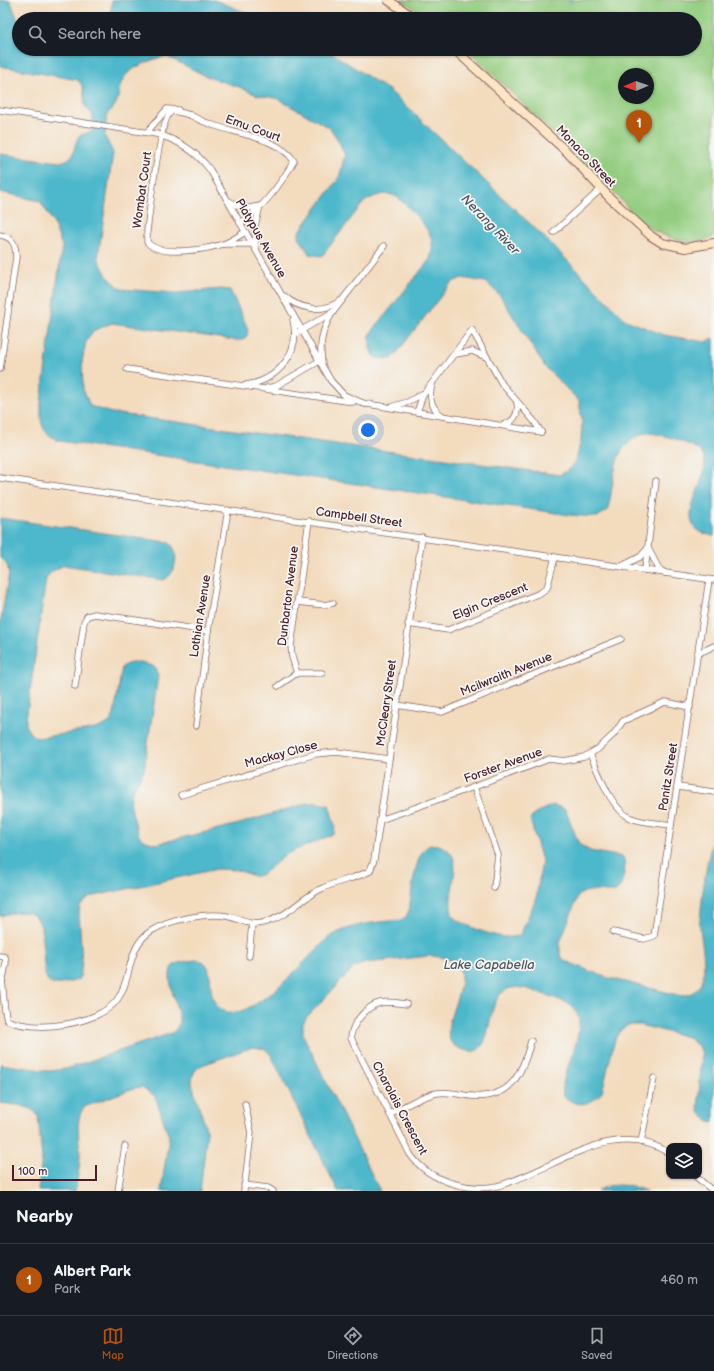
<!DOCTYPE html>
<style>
:root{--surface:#171b24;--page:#242831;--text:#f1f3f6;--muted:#9ea1a6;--line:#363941;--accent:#b45309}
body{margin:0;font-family:"Balsamiq Sans",sans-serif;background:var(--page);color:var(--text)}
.controls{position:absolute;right:12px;bottom:12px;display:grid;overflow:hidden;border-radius:8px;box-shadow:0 1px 3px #0004}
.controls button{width:36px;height:36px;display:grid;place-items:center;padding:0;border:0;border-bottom:1px solid var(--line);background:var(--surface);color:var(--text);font:20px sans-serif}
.compass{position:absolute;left:618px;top:68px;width:36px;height:36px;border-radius:50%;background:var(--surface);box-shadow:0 1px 3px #0004;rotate:268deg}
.scale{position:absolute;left:12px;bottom:10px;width:85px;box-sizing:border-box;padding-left:4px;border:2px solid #4a1f2b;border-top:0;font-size:11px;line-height:14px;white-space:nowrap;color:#4a1f2b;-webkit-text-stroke:3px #f6f6f2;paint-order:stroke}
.you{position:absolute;left:368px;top:430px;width:14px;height:14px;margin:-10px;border:3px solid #fff;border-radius:50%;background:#1a73e8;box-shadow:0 0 0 6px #1a73e833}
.badge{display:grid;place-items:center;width:26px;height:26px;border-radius:50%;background:var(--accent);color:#fff;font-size:13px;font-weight:700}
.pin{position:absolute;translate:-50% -33px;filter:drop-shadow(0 1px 2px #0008)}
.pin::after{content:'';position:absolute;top:21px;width:14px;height:12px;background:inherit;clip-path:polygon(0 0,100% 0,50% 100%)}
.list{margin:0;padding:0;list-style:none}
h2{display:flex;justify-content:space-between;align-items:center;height:52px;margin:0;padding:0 16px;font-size:17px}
h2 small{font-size:13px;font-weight:400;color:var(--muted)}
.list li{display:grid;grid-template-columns:26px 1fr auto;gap:12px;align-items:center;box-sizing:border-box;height:72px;padding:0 16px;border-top:1px solid var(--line)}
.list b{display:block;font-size:15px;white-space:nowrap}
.list p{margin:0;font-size:13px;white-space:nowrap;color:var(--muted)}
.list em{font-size:13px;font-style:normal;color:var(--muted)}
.icon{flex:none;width:22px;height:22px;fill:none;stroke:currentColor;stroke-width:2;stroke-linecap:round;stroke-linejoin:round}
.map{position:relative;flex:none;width:714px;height:1191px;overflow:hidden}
.search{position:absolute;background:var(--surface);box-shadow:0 1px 3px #0004;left:12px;right:12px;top:12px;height:44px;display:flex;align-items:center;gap:10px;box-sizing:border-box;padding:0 14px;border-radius:22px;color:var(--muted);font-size:15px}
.sheet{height:124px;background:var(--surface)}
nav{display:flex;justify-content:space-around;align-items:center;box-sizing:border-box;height:56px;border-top:1px solid var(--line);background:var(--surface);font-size:11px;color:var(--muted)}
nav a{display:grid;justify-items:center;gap:2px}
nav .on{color:var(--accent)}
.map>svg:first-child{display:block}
.green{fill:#94cd81;stroke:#6f7656;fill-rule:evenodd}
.water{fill:#4eb8cb;stroke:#4c6c7b;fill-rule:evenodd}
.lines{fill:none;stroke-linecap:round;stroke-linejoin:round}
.stream{stroke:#4eb8cb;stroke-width:1.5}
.street-casing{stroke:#85615e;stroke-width:7}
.secondary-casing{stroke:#85615e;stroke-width:10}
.street{stroke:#fff;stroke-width:5.5}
.secondary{stroke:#fde5c5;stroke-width:8}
.labels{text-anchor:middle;stroke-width:3.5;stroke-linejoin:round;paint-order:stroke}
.street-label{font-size:12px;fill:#4a1f2b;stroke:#f6f6f2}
.water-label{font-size:13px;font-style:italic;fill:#4b5563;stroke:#f6f6f2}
</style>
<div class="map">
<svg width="714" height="1191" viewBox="0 0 714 1191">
<rect width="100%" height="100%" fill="#f6f6f2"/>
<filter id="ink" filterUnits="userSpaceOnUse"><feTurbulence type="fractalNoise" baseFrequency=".025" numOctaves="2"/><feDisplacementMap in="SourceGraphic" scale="8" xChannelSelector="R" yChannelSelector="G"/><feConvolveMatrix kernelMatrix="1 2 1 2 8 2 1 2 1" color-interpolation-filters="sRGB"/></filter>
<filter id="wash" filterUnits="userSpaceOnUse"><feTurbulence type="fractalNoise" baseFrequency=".012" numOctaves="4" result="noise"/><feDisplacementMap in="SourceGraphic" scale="16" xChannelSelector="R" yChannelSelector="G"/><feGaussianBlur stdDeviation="0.9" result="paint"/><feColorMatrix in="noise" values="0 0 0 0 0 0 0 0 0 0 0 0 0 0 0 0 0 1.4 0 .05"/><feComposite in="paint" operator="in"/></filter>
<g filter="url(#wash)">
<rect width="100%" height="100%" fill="#f3dbbe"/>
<!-- green -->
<path class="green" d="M402 0H714V236C699 245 676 241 661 234 639 225 624 201 607 185 560 140 513 94 467 49H695V19H430ZM624 74H648V98H624Z"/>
<!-- water -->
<g class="water">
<path d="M0 0H10L19 23V49H326L390 91 543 236 626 320 664 335 706 342 714 338V536C663 527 714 481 703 455 697 444 659 433 647 433 637 433 624 446 620 454 612 469 613 494 607 511L597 517 570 515 59 441C39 430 41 424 41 402L62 246 53 222 40 201 0 192V154L59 162C78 159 71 149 79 136L92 131 93 115 85 106 83 87 78 80 0 66ZM166 56 208 77 239 87 257 95 276 98 330 128 338 140 345 155 339 178 299 232V237L309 254 322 256 363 203C371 197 384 191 395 196 403 200 427 226 430 235 434 243 432 251 430 259L370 334V349L376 358 392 359 451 283 462 278 486 282 501 297 545 367 579 401 582 420 581 440 577 456 572 467 560 475 112 413 90 406 83 389 82 362 86 342 93 331 112 323 234 340H243L247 336 248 329 230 290 221 289 176 293 121 289 107 276 98 258 113 153 105 136 107 114C124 100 115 91 124 78 130 67 154 59 166 56Z"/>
<polygon points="112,0 214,0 263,19 110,19"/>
<path d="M0 518 167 542C181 547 177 576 163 580L64 565 51 572 46 579 26 720C26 730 29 733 37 738L95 729C104 726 110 724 114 715L122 667C129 660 146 663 155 667L158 676 144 770 132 792 130 804 138 834 143 840 156 844 239 824 308 803H319L329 805 335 826 334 834 287 854 261 875 254 876 237 870 217 869 90 897 80 906 79 912 82 962 80 978 78 980C65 983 49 990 45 975L41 927C35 906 17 912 0 916V626L9 572 7 565 0 558Z"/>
<path d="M553 805 565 809 579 844 590 851 623 857C626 864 625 870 623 878 618 906 595 881 578 896L560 942V955L565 961 605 977 682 996C714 992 702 951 700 927 699 916 708 846 714 840V1123C706 1119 701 1117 698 1109L702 1053 699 1047 688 1037 640 1025H628L620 1031 615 1039 602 1092C591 1106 575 1108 563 1095 558 1072 595 1024 571 1006 561 999 548 996 537 992 468 965 508 1068 461 1049 457 1047 453 1046 451 1042 436 1017 495 958 429 956L367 963 354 967 306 1018 303 1024V1035L380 1191H338L271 1055 265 1049 253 1047 202 1065C194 1070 192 1075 192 1084L207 1132 200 1191H161L169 1137 155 1096 142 1087 134 1088 84 1107C74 1121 80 1140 80 1156 80 1168 77 1180 75 1191H38L42 1158 38 1115C29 1104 13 1105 0 1103V1064L49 1071 66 1069 172 1033C176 1030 179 1026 179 1021 180 1010 162 973 174 965 178 962 185 962 189 961 226 952 196 1006 228 1012 257 1018 308 957 328 938 352 923 373 923 400 920L406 917 409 910C412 895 414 849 431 845 435 844 439 845 443 847 469 859 442 896 454 918 469 927 504 943 520 935L536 899 542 861 530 819 537 812Z"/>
<polygon points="620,1185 631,1186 646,1191 597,1191 608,1186"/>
</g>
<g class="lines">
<!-- stream -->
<polyline class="stream" points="570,3 571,0"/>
</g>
</g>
<g filter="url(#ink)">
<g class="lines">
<!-- street casing -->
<g class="street-casing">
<g id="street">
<path d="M0 110 156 134C179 140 196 151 210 170L331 381 344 395 365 404"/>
<path d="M190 115C199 120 209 124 219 127 241 134 281 140 294 161 280 185 263 209 240 223"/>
<path d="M192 116C186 114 176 110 171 112 160 118 149 215 147 231V242C159 258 210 249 226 243 233 240 239 236 245 232"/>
<polyline points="147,132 167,109 178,110"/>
<polyline points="229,201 244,209 260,206"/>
<polyline points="554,232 601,189"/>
<path d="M0 235C13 237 16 245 16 257L0 369"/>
<polyline points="224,244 253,244"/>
<polyline points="256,249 255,226 259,210"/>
<path d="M284 296C300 310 323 313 340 301"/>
<polyline points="295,334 333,312 384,246"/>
<polyline points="456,354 472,351 486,357"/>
<path d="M322 363C319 344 322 329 333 312"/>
<polyline points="127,369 353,402"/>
<path d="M246 385C279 380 301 352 293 320"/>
<path d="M432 385C428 398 432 409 443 416"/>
<polyline points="267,388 276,386 321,360"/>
<polyline points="361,403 541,432"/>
<polyline points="394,406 408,402 422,394"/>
<polyline points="417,412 423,395 472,330 502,384 534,421 541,432"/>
<path d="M503 425C514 422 519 414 517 403"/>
<polyline points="0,478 714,580"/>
<polyline points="622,566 640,557 648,548 659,569 665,573"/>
<polyline points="645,570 656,481"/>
<polyline points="298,602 325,605 333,603"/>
<polyline points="408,624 448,630 540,593 547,588 555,557"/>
<polyline points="697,654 714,646"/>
<polyline points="297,673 292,657 291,646 309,521"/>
<polyline points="75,686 84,622 87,616 95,614 208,631"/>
<polyline points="278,686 297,673 322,673"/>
<polyline points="396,705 442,712 621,639"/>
<polyline points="196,726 208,631 228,510"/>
<path d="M590 754C599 773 611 810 631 818 643 823 659 823 671 825"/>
<polyline points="474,787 498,855 494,888"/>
<polyline points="678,787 714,792"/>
<polyline points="181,795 315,754 337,752 389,759"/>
<polyline points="380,820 474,787 549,759 564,761 584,757 598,749 613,735 623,721 665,702 690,707"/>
<polyline points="613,932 644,939 654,936 709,580"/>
<polyline points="0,956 5,957 6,963 3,979"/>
<polyline points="249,956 252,924"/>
<path d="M0 972C5 987 2 1004 7 1020 34 1033 98 1025 117 1000 133 978 126 947 151 931 169 920 206 912 227 916 239 918 248 926 262 923 289 917 299 899 321 889 337 881 354 879 370 871L374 860 380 820 422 537"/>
<path d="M406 1004C398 1003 388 1001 380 1003 367 1006 351 1024 351 1038L410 1154C421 1170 436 1179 455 1184 469 1188 482 1189 497 1186 553 1172 610 1116 669 1153"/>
<path d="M390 1114C405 1106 421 1096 437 1093 449 1091 460 1095 471 1096 511 1100 522 1074 531 1041"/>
<polyline points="641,1142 654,1078"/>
<polyline points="695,1176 713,1191"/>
<polyline points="244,1185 268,1188 273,1191"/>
<polyline points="118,1191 125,1146"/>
<polyline points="244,1191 251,1133 245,1104"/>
</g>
</g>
<!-- secondary casing -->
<g class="secondary-casing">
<g id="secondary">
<polyline points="388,0 416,19"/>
<polyline points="454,49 567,152 609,197 651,236 662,243 685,248 714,243"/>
</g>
</g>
<!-- street -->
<use href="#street" class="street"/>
<!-- secondary -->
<use href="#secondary" class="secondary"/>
</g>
</g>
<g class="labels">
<!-- street labels -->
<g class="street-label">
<text transform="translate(253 128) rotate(20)" y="4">Emu Court</text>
<text transform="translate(586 156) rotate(46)" y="4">Monaco Street</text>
<text transform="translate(142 190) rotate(-82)" y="4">Wombat Court</text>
<text transform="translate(261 238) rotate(60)" y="4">Platypus Avenue</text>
<text transform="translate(359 517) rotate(8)" y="4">Campbell Street</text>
<text transform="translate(288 596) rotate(-83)" y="4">Dunbarton Avenue</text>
<text transform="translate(490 601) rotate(-22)" y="4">Elgin Crescent</text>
<text transform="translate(200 616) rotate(-81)" y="4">Lothian Avenue</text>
<text transform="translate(506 674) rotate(-22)" y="4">Mcilwraith Avenue</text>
<text transform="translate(386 703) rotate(-82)" y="4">McCleary Street</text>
<text transform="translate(281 754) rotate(-15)" y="4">Mackay Close</text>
<text transform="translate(503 765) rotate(-20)" y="4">Forster Avenue</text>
<text transform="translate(668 777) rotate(-81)" y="4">Panitz Street</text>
<text transform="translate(400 1108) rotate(62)" y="4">Charolais Crescent</text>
</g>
<!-- water labels -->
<g class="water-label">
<text transform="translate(491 224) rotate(46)" y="5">Nerang River</text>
<text x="489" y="969">Lake Capabella</text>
</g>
</g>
</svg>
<div class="controls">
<button><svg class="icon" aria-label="layers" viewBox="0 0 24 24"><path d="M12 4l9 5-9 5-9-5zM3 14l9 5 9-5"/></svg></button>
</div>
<svg class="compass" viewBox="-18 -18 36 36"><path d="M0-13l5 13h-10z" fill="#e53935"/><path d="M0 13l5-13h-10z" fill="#9ea1a6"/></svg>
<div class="scale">100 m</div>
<div class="you"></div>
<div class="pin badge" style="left:639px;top:143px">1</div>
<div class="search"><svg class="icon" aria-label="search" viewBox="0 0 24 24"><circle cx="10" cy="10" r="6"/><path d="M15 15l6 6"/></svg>Search here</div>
</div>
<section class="sheet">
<h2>Nearby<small></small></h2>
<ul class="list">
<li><span class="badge">1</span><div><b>Albert Park</b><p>Park</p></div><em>460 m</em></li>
</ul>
</section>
<nav>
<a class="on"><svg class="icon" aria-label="map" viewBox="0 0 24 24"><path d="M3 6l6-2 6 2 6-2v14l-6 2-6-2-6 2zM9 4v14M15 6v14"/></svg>Map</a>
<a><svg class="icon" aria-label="directions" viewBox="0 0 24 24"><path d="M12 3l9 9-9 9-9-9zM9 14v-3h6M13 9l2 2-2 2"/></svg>Directions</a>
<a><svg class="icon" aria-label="saved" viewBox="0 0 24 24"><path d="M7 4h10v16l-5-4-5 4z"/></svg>Saved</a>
</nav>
